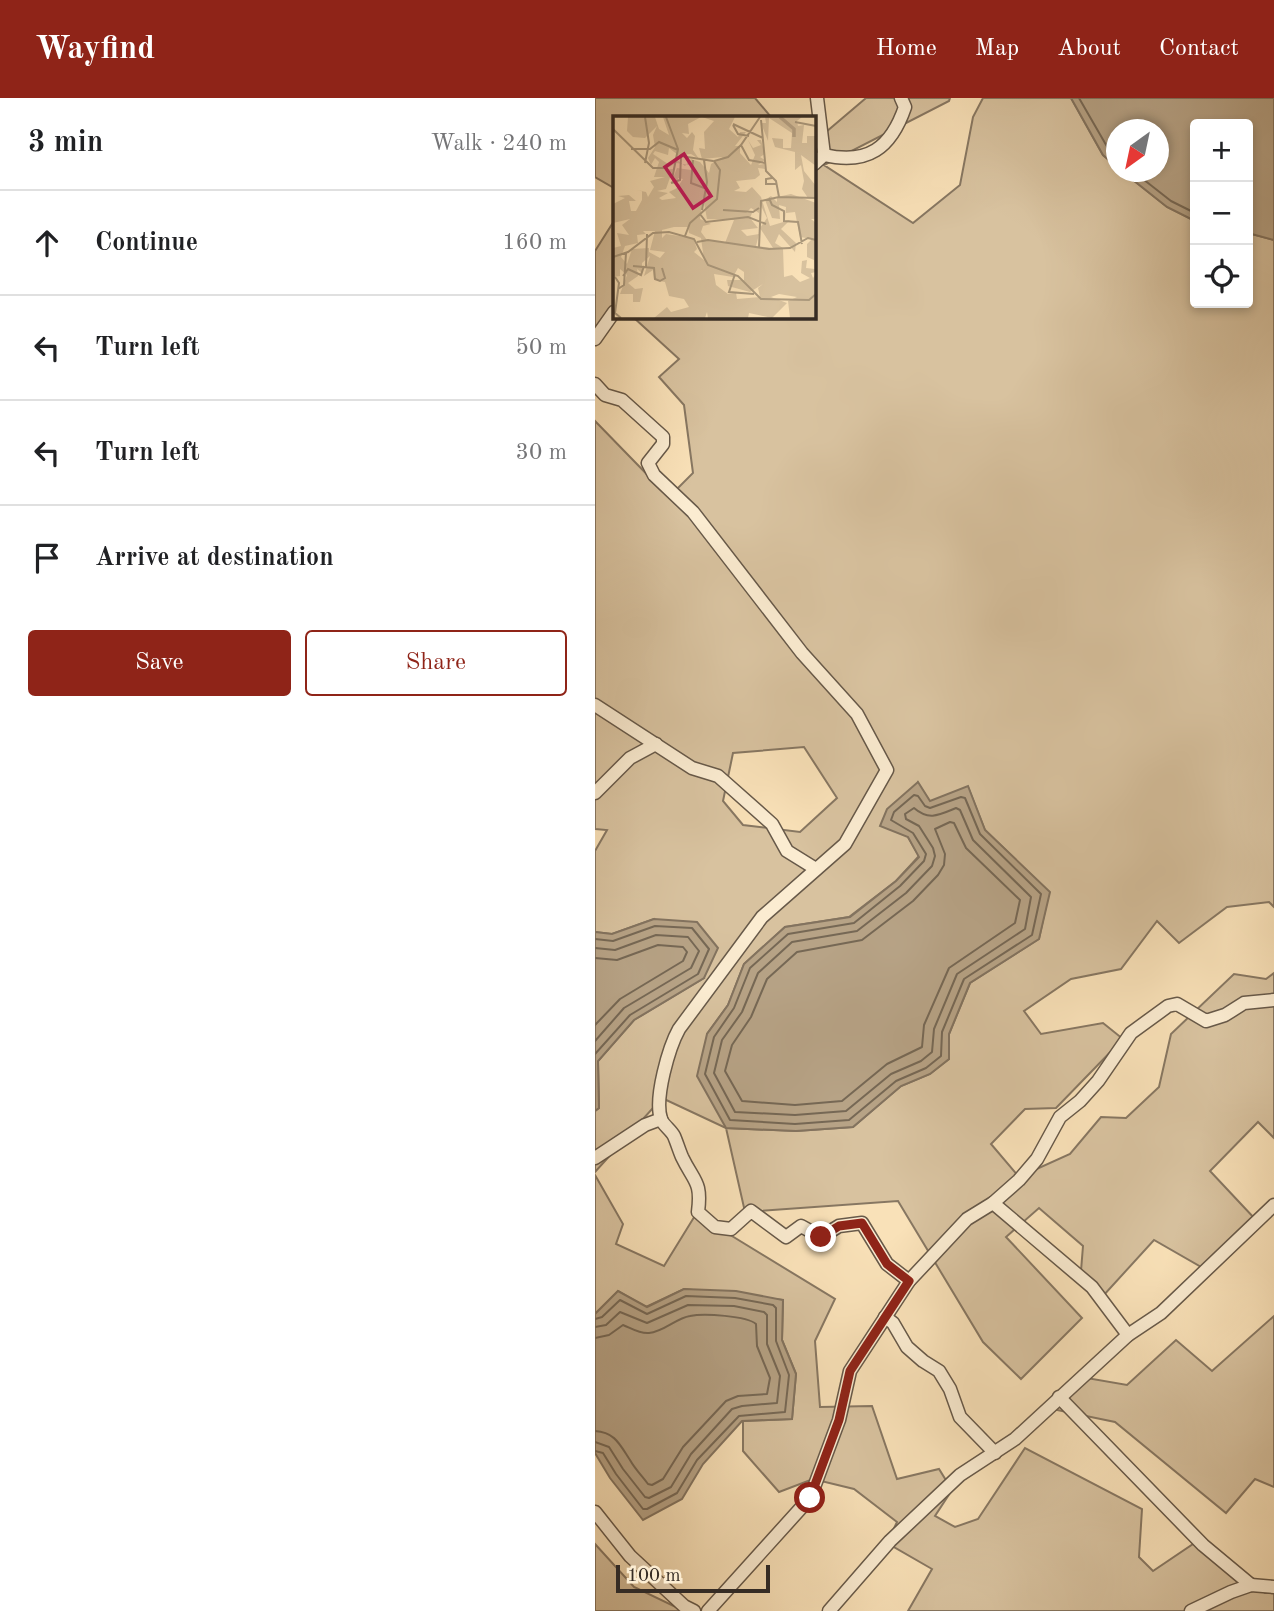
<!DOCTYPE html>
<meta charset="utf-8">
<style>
:root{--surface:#fff;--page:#f6f6f6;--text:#202124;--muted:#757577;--line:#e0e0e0;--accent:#8f2418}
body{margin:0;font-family:"Old Standard TT",serif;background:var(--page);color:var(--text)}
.controls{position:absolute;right:21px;top:21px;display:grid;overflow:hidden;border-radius:7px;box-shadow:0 4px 10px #0003}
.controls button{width:63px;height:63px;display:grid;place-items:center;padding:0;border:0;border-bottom:2px solid var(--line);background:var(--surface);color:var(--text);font:35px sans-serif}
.compass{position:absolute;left:511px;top:21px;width:63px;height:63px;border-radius:50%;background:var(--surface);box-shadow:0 4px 10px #0003;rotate:213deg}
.scale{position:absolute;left:21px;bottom:18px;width:154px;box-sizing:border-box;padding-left:7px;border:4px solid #362c24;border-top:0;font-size:19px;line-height:24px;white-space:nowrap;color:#362c24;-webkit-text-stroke:5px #fbecd1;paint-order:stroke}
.stop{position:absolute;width:21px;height:21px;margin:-16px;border:5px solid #8f2418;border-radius:50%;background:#fff}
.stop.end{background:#8f2418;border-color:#fff;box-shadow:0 2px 7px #0008}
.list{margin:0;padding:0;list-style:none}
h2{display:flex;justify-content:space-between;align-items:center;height:91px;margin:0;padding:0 28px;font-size:30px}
h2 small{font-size:23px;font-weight:400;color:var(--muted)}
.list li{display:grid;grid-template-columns:46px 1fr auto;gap:21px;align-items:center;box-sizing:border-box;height:105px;padding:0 28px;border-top:2px solid var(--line)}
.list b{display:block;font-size:26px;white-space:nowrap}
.list em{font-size:23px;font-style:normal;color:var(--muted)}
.actions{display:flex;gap:14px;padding:21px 28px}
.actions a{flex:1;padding:16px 0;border:2px solid var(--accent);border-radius:7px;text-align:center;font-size:24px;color:var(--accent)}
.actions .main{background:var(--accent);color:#fff}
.icon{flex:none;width:38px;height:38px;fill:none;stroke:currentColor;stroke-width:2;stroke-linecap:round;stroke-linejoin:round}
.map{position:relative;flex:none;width:679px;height:1513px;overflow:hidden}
header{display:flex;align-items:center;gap:42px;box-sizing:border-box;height:98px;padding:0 35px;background:var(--accent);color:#fff}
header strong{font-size:33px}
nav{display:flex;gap:38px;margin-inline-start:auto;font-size:24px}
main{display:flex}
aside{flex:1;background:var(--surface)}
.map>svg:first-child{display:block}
.green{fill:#d8c29f;stroke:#877762;stroke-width:2;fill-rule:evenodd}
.water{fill:#b7a386;stroke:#83735f;stroke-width:2}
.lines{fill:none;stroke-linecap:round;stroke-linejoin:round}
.shore{stroke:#766855;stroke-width:2}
.minor-casing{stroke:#675949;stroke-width:15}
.minor{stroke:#fbecd1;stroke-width:12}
.route{stroke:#8f2418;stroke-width:9}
.inset-river{fill:none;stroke:#b7a386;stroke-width:3.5}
.inset-road{fill:none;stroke:#ab997d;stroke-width:2}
.view{fill:#c2185b;fill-opacity:0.15;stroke:#c2185b;stroke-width:3.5}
.inset-edge{fill:none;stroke:#362c24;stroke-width:3.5}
</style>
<header>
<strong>Wayfind</strong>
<nav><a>Home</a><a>Map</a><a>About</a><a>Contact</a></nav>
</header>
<main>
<aside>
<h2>3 min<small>Walk · 240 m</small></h2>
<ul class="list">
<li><svg class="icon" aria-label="ahead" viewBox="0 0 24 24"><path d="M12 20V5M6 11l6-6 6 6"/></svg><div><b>Continue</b></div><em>160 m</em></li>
<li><svg class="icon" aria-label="left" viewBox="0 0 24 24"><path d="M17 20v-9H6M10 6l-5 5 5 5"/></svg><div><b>Turn left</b></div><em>50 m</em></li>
<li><svg class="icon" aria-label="left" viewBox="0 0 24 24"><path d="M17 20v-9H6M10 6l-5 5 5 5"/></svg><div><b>Turn left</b></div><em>30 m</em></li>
<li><svg class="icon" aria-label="arrive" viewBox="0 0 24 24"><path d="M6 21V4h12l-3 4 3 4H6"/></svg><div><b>Arrive at destination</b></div></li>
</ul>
<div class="actions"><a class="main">Save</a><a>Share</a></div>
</aside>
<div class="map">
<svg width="679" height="1513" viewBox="0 0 679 1513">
<rect width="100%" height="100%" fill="#f9e1b8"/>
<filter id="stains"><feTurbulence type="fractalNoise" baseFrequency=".00286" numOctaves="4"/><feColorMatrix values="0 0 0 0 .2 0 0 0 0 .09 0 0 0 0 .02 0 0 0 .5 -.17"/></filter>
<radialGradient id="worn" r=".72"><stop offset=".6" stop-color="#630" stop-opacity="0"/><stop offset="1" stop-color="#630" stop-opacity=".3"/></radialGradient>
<!-- green -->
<g class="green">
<polygon points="0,0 160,0 176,19 19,19 19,90 0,79"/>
<path d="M271 0H355L354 3 229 67 318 125 365 87 378 19 388 0H476L508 57 521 68 522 74H528L572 109 600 123V205H653V135L679 142V809L674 804 632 809 584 845 562 823 526 871 476 881 429 913 446 936 508 925 528 941 461 1010 430 1011 396 1046 424 1079 475 1056 506 1019 531 1020 564 989 576 936 639 876 671 881 679 875V1040L663 1024 615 1073 661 1122 608 1170 559 1142 508 1198 486 1173 488 1148 444 1110 411 1139 487 1220 426 1281 388 1244 303 1103 150 1114 131 1030 67 1000 0 1074V1013L4 1010 3 963 39 922 109 880 59 821 17 836 0 834V753L12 732 0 731V323L74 399 98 375 89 307 64 279 84 261 38 219H219V34H231ZM209 649 242 700 205 734 148 727 128 703 138 655ZM323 685 335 704 373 689 390 732 454 794 444 841 375 885 354 936V961L335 976 306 988 258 1029 201 1033 131 1030 112 936 133 907 149 866 190 829 254 819 301 783 324 758 313 739Z"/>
<polygon points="19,123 19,216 0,236 0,153"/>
<polygon points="0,1077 28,1126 21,1146 69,1168 101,1116 240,1201 220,1243 225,1309 277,1308 302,1381 344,1371 357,1392 340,1418 360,1429 383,1421 430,1350 547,1411 544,1459 558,1473 604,1442 670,1495 679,1495 679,1513 313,1513 337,1471 292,1445 302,1424 259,1391 218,1381 184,1394 148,1353 148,1323 197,1321 201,1276 187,1242 188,1202 89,1191 51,1209 23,1193 0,1216"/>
<polygon points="679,1218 679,1389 660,1381 631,1415 520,1324 457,1311 492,1280 532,1287 581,1242 617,1273"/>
<polygon points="0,1446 39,1489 89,1513 0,1513"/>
</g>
<!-- water -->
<g class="water">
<polygon points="476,0 679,0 679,142 653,135 653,26 600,26 600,123 572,109 528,74 564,74 564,32 522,32 521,68 508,57"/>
<polygon points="323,684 335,703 373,688 390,732 455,794 444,841 375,885 354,936 354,961 335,976 306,988 258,1029 201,1033 131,1030 102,978 112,936 133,907 149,866 190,829 255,819 301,783 324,759 313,739 285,728 292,711"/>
<polygon points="59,821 102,824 123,850 109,880 39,922 3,963 4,1010 0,1013 0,834 17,836"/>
<polygon points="89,1191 141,1193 188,1202 187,1242 201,1276 197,1321 147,1323 108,1366 87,1401 48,1422 15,1380 0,1355 0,1216 23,1193 52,1209"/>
</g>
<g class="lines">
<!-- shore -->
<g class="shore">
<polyline points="484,0 514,52 522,59"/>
<polyline points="539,74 576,103 600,115"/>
<polygon points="319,697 323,698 330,708 335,710 366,699 370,700 385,736 446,796 437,837 369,881 347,934 346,958 331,970 301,983 254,1022 200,1026 135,1022 110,976 119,939 139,910 155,870 193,836 259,825 305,788 329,763 331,756 318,735 296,722 299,714"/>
<path d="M361 710 365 712 378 742 436 799 430 831 362 876 339 931 337 954 326 963 296 976 251 1013 200 1017 140 1014 119 975 127 942 147 914 163 875 197 844 262 833 311 795 337 768 340 758 338 750 324 728 311 721 310 716 319 710C334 723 344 717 361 710Z"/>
<polygon points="355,724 359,725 371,750 425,802 420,825 354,870 329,927 327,949 292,966 247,1003 200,1007 147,1003 130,973 137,947 156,919 172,881 202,854 267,842 318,803 343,777 349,767 350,756 340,731"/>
<polyline points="0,841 18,843 60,828 97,830 114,851 103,876 35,917 0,956"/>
<polyline points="0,850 20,852 61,837 93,839 104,853 96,870 29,910 0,943"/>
<polyline points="0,860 22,862 63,847 88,849 92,854 88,863 25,901 0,927"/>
<polyline points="0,1221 7,1219 25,1202 52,1216 91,1198 140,1200 178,1207 181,1210 181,1243 194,1277 190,1314 144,1318 102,1362 82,1395 52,1411 48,1411 21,1376 8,1355 0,1353"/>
<polyline points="0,1229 11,1227 25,1214 52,1225 93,1207 139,1208 169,1214 172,1217 172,1246 185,1278 182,1305 147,1308 137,1311 96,1356 76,1389 54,1400 50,1399 28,1371 14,1349 0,1344"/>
<path d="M0 1240 14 1237 28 1227C36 1230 44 1236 54 1235 69 1234 81 1220 95 1218 109 1215 152 1218 161 1226L162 1248 175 1280 172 1296 143 1298 131 1303 88 1349 68 1381 57 1387 53 1386C47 1378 40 1371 35 1362 25 1347 20 1334 0 1333"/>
</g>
<!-- minor casing -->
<g class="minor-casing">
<g id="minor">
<polyline points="222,0 229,57"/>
<path d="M219 66 229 57C273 67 296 50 310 9L306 0"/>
<polyline points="0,241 19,214"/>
<path d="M0 286 10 297 27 302 68 339V346L53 365 59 377 98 414 207 555 262 616 292 672 250 746 167 819 84 931C74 949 59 1000 66 1021 68 1027 76 1032 79 1038 82 1045 84 1052 87 1059 99 1084 107 1083 103 1114L120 1129 136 1131 156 1113 191 1139 206 1128 226 1139 244 1128 267 1125 292 1166 314 1183"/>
<polyline points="0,607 97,670 123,678 177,726 192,753 221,771"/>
<polyline points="0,695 35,660 61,646"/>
<polyline points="0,1060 50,1027 66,1021"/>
<polyline points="398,1105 497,1189 533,1237"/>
<polyline points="290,1219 298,1225 312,1249 328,1263 344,1273 355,1291 365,1319 400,1355"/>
<polyline points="464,1299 608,1447 656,1487"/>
<polyline points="0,1414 35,1458 89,1508 99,1513"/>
<polyline points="113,1513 215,1400 244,1322 255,1273 314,1183 372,1121 398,1105 424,1082 442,1061 465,1019 485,1003 503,983 536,935 573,908 582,906 611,923 630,917 649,905 679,902"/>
<polyline points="234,1513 295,1443 365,1377 420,1341 533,1237 566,1215 679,1107"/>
<polyline points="596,1513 636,1494 656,1487 679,1489"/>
</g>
</g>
<!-- minor -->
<use href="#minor" class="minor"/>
</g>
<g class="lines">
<!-- route -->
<polyline class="route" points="215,1400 244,1322 255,1273 314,1183 292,1166 267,1125 244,1128 226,1139"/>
</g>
<!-- overview -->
<g transform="translate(18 18)">
<rect width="203" height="203" fill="#f9e1b8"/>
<path d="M15 1H42L46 13 56 19 50 1H88L75 8 76 18 69 17 74 22 79 16 82 20 80 34 86 43 78 38 65 39 56 32 55 39 42 35 40 38 55 48 63 43 72 50 78 43 87 46 96 57 98 48 110 41 89 43 86 32 92 33 91 16 101 5 89 1H122L116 13 125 21 127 16H133L122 30H127V37L138 49 142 39 135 24 140 32 148 29 144 24H148L152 38 147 41 152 44 145 49 151 48 152 53 145 52 147 59 142 63 123 65 127 72 121 75 133 76 139 71 148 81 157 110 177 104 168 113 183 127 182 136 166 118 162 127 170 132 171 161 179 159 187 166 197 162 188 157 189 145 194 144 193 152 202 153 201 144 194 141V128L199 123 187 121 182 96 173 97 172 103 173 91 166 89 167 103 159 102 152 84 158 80 164 86V81L178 78 203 87V103H198L203 107V156L198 157 200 162 203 158V202H177L175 185 184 181 166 178 158 181 174 187 159 202 136 197 135 202H95L94 196 92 202H41L54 191 58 196 76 191 71 183 56 180 52 166 41 164 40 154 31 160 37 140 29 147V157L24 153 25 160 15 167 22 173 30 172 27 186H20V178H7L14 159 7 153V160L0 161V132L8 130 4 117 16 119 9 109 17 103 0 107V88L12 82 5 80 16 79 23 85H16L18 95H23L29 84V75L23 74 33 76 35 81 41 71 37 65 52 61H41L46 46 42 42 38 49 35 42 42 31 40 19 44 10 32 22 20 21 14 15ZM63 47 77 49 78 54 64 52 58 67 64 69 65 62 70 63 64 72 56 76 63 82 49 84 46 82 55 77 44 75 53 73 60 53 51 54ZM90 82 94 103 121 104 112 127 94 124 88 116 90 110 98 108 87 103ZM147 88 154 102 147 112 160 132 143 130 146 118 134 120 128 114 145 112 137 102 139 97H133L138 92 146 97ZM61 111H75L76 117 88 122 91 144 81 136 84 133 80 122 53 118 49 122V114ZM30 115H42L37 134 52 136 47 142 36 136V132L19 133 14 148 8 141 12 130 25 127 24 119 33 118ZM125 152 131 156V164H114L115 170 137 176 150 168 145 172 147 181 124 183 123 177 115 178 103 169 101 158 120 161ZM152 1H189L184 5 185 10 191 9 189 27H194V20H203V50L188 39 191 55 203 70V82H195L189 73 191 65 188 49 182 54V36L162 31 159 22 170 23V32H178L179 17 156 2 155 25 148 7H153Z" fill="#d8c29f" fill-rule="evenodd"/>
<path class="inset-river" d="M167 1 181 13V21"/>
<path class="inset-road" d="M32 1 36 27 32 47M53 1 65 33 59 63M148 4 153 55 163 65 166 81M182 6 203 10M120 8 150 22M120 9 125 18 136 20M0 13 40 52H52L68 40 100 45M128 29 136 44 152 47M18 33H37L46 26 65 34M80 44 78 67 94 73M159 62 153 63V68H163M58 67 67 64 68 40M156 82 159 89 171 95V105L185 106 189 128M89 94 94 66 91 44M110 94 140 96 146 92M87 98 93 106 135 101 153 108M72 120 77 107 104 83 107 54 101 45 115 41 128 29 147 1M84 126 95 124 156 133 177 132 195 122 203 124M146 131 148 85 166 81 203 82M0 141 15 136 40 117 56 116 81 123 95 149 125 160 148 183 196 184 203 178M20 150 41 152 42 163 47 165 52 162 49 152M33 152 34 118M122 158 116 176 141 178M10 160 15 153 28 159 31 150M2 161 6 167 2 197 8 202M5 173 11 169 13 137"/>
<path class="view" d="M71 38 98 80 80 92 52 51Z"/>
<rect width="203" height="203" class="inset-edge"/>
</g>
<rect width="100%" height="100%" filter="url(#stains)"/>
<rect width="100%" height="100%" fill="url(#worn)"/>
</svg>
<div class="controls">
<button>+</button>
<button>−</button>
<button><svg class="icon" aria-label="locate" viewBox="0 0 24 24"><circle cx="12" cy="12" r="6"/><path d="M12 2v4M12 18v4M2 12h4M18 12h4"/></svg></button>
</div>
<svg class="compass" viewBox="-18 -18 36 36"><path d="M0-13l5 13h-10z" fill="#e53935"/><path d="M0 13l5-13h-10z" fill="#757577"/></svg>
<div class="scale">100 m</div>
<div class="stop" style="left:215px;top:1400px"></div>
<div class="stop end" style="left:226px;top:1139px"></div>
</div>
</main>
